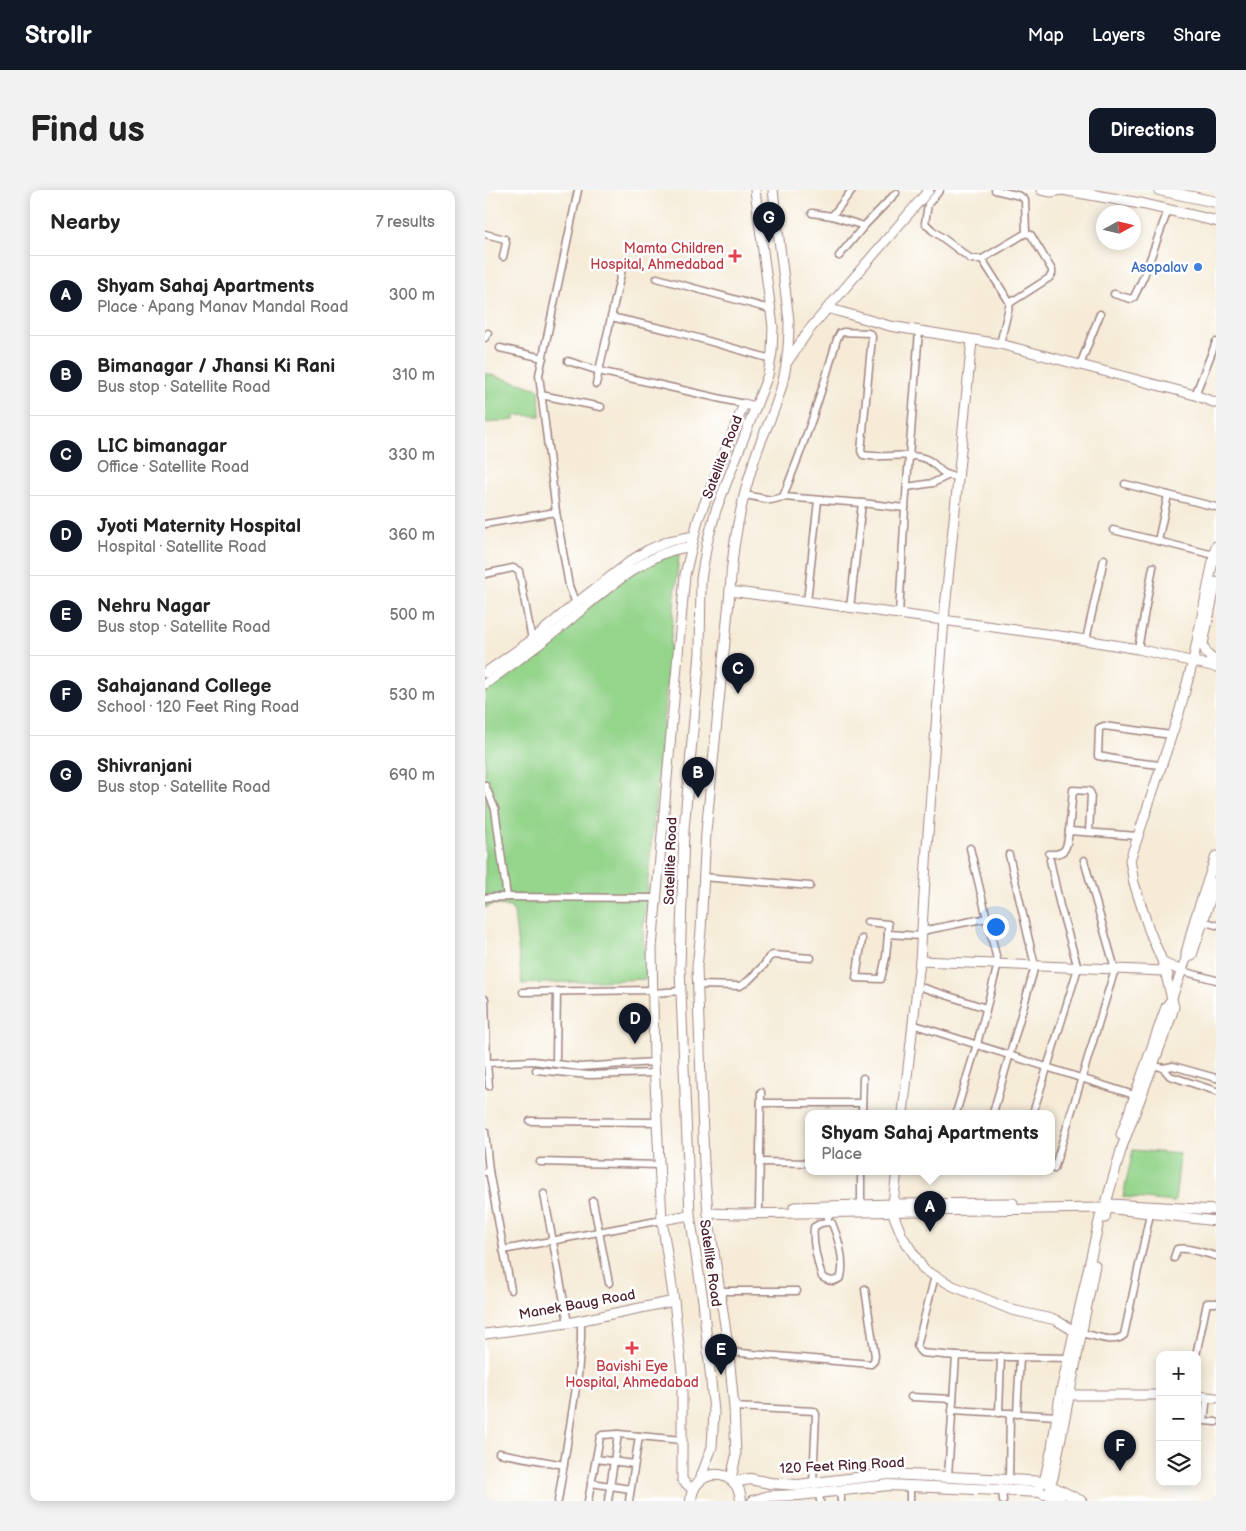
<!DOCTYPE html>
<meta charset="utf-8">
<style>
:root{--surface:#fff;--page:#f2f2f2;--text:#222;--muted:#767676;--line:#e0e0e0;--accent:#111827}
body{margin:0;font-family:"Balsamiq Sans",sans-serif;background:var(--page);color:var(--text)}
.controls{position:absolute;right:15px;bottom:15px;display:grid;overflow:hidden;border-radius:10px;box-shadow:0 2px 12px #0003}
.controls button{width:45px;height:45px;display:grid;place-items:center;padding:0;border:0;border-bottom:1px solid var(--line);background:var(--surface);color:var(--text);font:25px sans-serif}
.compass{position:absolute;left:611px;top:15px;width:45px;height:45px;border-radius:50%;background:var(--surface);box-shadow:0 2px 12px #0003;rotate:82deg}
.you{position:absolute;left:510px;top:736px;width:18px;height:18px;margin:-12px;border:4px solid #fff;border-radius:50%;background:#1a73e8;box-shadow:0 0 0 8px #1a73e833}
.badge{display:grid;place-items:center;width:32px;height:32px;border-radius:50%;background:var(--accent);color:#fff;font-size:16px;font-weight:700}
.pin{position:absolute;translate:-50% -41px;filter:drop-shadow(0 1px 2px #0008)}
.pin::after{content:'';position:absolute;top:26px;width:18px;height:15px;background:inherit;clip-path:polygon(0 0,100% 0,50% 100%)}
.popup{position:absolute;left:320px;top:920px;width:250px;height:65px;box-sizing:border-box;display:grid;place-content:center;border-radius:10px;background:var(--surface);filter:drop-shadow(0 1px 4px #0005);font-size:16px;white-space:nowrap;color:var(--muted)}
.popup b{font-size:19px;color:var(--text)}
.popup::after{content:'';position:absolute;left:50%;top:100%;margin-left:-10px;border:10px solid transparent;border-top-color:var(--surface)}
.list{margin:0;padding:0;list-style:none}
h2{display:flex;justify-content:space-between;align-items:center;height:65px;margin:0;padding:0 20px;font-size:21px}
h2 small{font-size:16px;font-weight:400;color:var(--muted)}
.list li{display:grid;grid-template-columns:32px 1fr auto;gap:15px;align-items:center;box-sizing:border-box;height:80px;padding:0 20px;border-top:1px solid var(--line)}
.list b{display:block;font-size:19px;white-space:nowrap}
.list p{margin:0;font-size:16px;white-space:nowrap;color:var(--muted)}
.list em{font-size:16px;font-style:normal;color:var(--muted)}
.icon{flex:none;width:28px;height:28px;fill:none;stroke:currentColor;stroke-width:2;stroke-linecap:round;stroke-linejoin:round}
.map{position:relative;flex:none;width:731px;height:1311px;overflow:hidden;border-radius:10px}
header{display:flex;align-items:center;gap:30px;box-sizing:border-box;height:70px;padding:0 25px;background:var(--accent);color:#fff}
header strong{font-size:24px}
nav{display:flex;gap:28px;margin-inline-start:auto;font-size:18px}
.intro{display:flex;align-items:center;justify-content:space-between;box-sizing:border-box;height:120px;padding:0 30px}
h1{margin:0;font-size:35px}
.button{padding:12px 22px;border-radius:10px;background:var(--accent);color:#fff;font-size:18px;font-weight:700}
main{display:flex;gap:30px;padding:0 30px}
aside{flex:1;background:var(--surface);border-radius:10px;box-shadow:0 2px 12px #0003}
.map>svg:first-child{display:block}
.green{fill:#94d48b;stroke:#6f7a5b}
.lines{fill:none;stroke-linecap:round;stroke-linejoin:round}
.street-casing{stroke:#a08581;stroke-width:9}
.secondary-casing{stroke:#a08581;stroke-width:11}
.primary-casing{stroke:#a08581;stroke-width:12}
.street{stroke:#fff;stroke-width:6}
.secondary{stroke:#fff;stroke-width:9}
.primary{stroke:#fff;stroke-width:10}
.health-dot{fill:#e0444e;stroke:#fff;stroke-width:2}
.shop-dot{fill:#3f7fe0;stroke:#fff;stroke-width:2}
.labels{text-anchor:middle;stroke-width:5;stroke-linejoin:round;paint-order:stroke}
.health-label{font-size:14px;fill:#be3a42;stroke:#fff;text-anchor:end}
.shop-label{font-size:14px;fill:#366cbe;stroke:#fff;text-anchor:end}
.street-label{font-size:14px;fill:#4a1f2b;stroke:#fff}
</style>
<header>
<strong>Strollr</strong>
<nav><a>Map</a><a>Layers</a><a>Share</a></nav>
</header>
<div class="intro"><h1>Find us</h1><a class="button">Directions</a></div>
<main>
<aside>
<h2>Nearby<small>7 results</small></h2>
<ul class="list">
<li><span class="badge">A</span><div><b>Shyam Sahaj Apartments</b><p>Place · Apang Manav Mandal Road</p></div><em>300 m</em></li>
<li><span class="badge">B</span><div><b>Bimanagar / Jhansi Ki Rani</b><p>Bus stop · Satellite Road</p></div><em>310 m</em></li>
<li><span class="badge">C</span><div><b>LIC bimanagar</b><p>Office · Satellite Road</p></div><em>330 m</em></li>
<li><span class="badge">D</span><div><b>Jyoti Maternity Hospital</b><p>Hospital · Satellite Road</p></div><em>360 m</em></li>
<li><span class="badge">E</span><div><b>Nehru Nagar</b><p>Bus stop · Satellite Road</p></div><em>500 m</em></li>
<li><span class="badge">F</span><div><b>Sahajanand College</b><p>School · 120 Feet Ring Road</p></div><em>530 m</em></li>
<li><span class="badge">G</span><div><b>Shivranjani</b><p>Bus stop · Satellite Road</p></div><em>690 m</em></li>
</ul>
</aside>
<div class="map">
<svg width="731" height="1311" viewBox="0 0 731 1311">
<rect width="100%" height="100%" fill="#fff"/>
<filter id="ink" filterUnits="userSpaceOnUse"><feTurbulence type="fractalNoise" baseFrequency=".02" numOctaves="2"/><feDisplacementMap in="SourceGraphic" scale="10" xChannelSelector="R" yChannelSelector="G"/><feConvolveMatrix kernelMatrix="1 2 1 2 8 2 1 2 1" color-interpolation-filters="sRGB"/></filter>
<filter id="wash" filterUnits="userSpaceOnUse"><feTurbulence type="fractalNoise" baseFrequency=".0096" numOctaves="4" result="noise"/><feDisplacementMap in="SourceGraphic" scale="20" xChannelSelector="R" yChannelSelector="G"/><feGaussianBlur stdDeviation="1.12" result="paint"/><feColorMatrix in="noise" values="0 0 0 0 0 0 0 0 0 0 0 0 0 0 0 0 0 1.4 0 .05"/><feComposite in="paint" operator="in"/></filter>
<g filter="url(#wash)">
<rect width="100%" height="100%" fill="#f5ebd7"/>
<!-- green -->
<g class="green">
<polygon points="0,183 54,199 55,226 30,225 30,230 0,233"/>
<polygon points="195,354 158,741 161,789 37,794 29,722 25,717 8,714 0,718 0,487 23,473 152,372 177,358"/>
<polygon points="648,960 695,964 690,1012 638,1007"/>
</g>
</g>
<g filter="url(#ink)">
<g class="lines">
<!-- street casing -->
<g class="street-casing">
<g id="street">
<polyline points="455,0 443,14 440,33 447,40 486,69 497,69 525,113 515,154"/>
<polyline points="510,0 535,6 540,10 541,43"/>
<polyline points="327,23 347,26 367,0"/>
<polyline points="347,26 379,36"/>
<polyline points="0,44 20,49 21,53 18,67"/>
<polyline points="354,66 379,36 411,3"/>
<polyline points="497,69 541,43 546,45 567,80 567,84 564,88 525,113"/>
<polyline points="172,88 285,119"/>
<polyline points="629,104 646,109 649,107 659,86 683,20"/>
<polyline points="126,127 188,141 286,169"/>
<polyline points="0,148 3,143"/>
<polyline points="15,158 58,168"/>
<polyline points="83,171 114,181 259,214"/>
<polyline points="595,175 615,124"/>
<polyline points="111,194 137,79"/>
<polyline points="56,205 116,217"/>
<polyline points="710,205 731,152"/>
<polyline points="640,294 731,317"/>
<polyline points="422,297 448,293 462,286"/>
<polyline points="260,305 286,310 298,307 377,313 420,318"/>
<path d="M298 307C319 255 337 203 352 149L355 143 358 142 383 143 386 144 387 147 376 261 378 265C398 269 419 262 438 268 452 271 452 285 472 287"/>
<polyline points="71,322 54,185 93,0"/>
<polyline points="0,334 71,322 84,396 92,416"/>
<polyline points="628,340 729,365"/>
<polyline points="673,351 683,305"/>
<polyline points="0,384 28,378 34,381 47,450"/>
<polyline points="322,412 333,310"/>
<polyline points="365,418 377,313"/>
<polyline points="414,424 420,318 434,141"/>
<polyline points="601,450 619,369"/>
<polyline points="653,459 668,377"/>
<polyline points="675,575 640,571 613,566 614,538 619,536 686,545"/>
<polyline points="0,595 10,619 22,707"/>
<polyline points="604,642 606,604 604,601 588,600 584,641 653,646"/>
<path d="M564 664C582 665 582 657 584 641"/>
<polyline points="218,687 325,696"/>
<polyline points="0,708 7,707 171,708"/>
<polyline points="717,731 731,735"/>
<polyline points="382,732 403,734 403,744 436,746"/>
<polyline points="437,741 502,728"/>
<polyline points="377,749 371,788 396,789 401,767 403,744"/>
<polyline points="697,781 731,790"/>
<polyline points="213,795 255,796 263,791 279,775 284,767 288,765 326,768"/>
<polyline points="439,798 501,818"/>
<polyline points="38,802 168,800"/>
<polyline points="168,803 196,801"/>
<polyline points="0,809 2,873 0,873"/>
<polyline points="427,834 652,906"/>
<polyline points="71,868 72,801"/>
<polyline points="668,875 678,878 688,876 731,888"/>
<polyline points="678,878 685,886 731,901"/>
<polyline points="51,880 104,885 170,883"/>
<polyline points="4,896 2,873 48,871 95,877 169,872"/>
<polyline points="276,913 377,913"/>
<polyline points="377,923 378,888"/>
<polyline points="471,923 492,854 513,774 485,658"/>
<polyline points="508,923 550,776 524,665"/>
<polyline points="548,923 593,778 575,716 565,670"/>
<polyline points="45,931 172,932"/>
<polyline points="0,941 4,981"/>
<polyline points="55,972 174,975"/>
<polyline points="275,972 324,973"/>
<polyline points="569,979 630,779 599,670"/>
<polyline points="0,982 4,981 26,1100"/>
<polyline points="59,1004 83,1133"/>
<polyline points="108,1011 124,1093"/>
<polyline points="376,1017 376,981"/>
<polyline points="274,1018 276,902"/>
<path d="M343 1023V1032L347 1033C354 1050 360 1069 356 1087 350 1093 343 1091 337 1087 332 1071 327 1053 329 1037L336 1033 343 1032"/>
<polyline points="18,1060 177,1030"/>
<path d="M689 1068 692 1059C704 1057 719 1063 731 1066"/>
<polyline points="450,1086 432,1156 434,1160 437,1163 471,1166"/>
<polyline points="236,1101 312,1101"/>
<path d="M596 1143C609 1145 629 1155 639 1145L665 1024"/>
<polyline points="244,1162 386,1174 389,1171 390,1166 380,1099"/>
<polyline points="711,1165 722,1113 731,1113"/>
<polyline points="426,1207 468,1209"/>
<polyline points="722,1207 719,1231 731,1232"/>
<polyline points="249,1217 329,1221 331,1224 328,1293"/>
<polyline points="467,1220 572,1226"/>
<polyline points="514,1223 516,1166"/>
<polyline points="532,1224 535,1167"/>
<polyline points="14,1263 79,1275"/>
<polyline points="111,1269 149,1274"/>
<polyline points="463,1286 471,1166 584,1168"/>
<polyline points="524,1290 525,1223"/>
<polyline points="106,1293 145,1299"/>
<polyline points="425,1295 425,1311"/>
<polyline points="355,1300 356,1311"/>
<polyline points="517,1300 518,1311"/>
<polyline points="334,1303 335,1311"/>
<polyline points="73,1311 93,1185 96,1149 96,1130"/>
<polyline points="103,1311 115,1247 117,1245 133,1244 197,1250"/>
<polyline points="123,1311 133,1244"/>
<polyline points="144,1311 154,1246"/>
</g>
</g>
<!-- secondary casing -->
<g class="secondary-casing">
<g id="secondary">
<polyline points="556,0 566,2 578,0"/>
<polyline points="342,118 405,136 515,154 710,205 731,213"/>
<polyline points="303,171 324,140 444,0"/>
<path d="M731 392 718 454C720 462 723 468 731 470"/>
<polyline points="245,401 582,447 653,459 731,477"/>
<polyline points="0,483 47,450 91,413 147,370 163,360 184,351 209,346"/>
<path d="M0 494C25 476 50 458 74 439 107 412 163 358 206 357"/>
<polyline points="701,769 707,765 731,692"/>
<polyline points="435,771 679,781 683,785"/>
<polyline points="678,773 697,781"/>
<polyline points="418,923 435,771 442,657 459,429 487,150"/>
<polyline points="636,945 681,817 686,810 701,769 701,763 710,729 731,666"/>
<polyline points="412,981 407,1021 417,1046 439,1080 468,1096 527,1120 571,1130 589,1141"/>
<polyline points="621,1013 637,957 685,830 689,817 678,773 664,740 649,693 645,670 694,523 708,471 731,356"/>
<polyline points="625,1014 731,1020"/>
<polyline points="309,1017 408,1014 528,1013"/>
<polyline points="223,1023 252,1024 617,1018 575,1205 567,1258 559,1292"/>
<polyline points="205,1025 177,1030 189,1111 197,1183 197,1290 208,1300"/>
<polyline points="620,1028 622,1018 731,1031"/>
<polyline points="177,1030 169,872 167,758 200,385 213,330 259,214 271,217"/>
<polyline points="0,1144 83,1133 189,1111"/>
<polyline points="580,1205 675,1205"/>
<polyline points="712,1206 731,1208"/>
<path d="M246 1289 251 1266 249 1217 243 1155 223 1023 219 974 212 777 216 741 221 642 245 401C247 358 255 315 268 274 275 249 288 227 295 202 302 179 304 155 304 131L288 0"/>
<polyline points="214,1292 227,1257 229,1222 218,1111 205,1025 195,778 199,639 215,463 216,389 222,353 231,320 283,185 287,162 288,137 270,0"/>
<polyline points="565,1294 568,1288 610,1075"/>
</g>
</g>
<!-- primary casing -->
<g class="primary-casing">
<g id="primary">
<polyline points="580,0 658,14 731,31"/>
<polyline points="674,0 731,12"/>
<polyline points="249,1292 265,1289 285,1293 313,1295 404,1284 562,1292 565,1294 567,1298 563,1304 559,1304 555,1302 554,1296 557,1292"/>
<polyline points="566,1296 596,1311"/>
<polyline points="563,1304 575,1311"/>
<path d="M206 1311C207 1276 255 1276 256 1311"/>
<polyline points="268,1311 284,1306 314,1305 404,1295 555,1302"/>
</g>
</g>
<!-- street -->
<use href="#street" class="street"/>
<!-- secondary -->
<use href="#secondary" class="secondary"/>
<!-- primary -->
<use href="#primary" class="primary"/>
</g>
</g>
<!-- markers -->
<g class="health-dot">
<path d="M247.5 58.5h5v5h5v5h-5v5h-5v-5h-5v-5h5z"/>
<path d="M144.5 1150.5h5v5h5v5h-5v5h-5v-5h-5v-5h5z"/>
</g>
<circle class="shop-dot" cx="713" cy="77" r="5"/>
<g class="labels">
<!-- health labels -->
<g class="health-label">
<text x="239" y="63">Mamta Children<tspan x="239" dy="16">Hospital, Ahmedabad</tspan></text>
<text x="147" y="1181" text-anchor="middle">Bavishi Eye<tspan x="147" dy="16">Hospital, Ahmedabad</tspan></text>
</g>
<!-- shop labels -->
<g class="shop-label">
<text x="703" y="82">Asopalav</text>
</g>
<!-- street labels -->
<g class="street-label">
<text transform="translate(237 267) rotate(-69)" y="5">Satellite Road</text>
<text transform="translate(185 671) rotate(-88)" y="5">Satellite Road</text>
<text transform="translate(226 1073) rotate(82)" y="5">Satellite Road</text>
<text transform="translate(92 1114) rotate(-10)" y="5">Manek Baug Road</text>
<text transform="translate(357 1275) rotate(-3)" y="5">120 Feet Ring Road</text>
</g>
</g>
</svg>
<div class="controls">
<button>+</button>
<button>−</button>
<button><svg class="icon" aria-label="layers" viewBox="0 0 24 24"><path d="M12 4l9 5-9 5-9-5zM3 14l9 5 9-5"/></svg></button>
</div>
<svg class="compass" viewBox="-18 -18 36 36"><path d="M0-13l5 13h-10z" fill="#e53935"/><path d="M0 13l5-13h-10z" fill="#767676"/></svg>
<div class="you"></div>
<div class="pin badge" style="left:445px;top:1042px">A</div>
<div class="popup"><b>Shyam Sahaj Apartments</b>Place</div>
<div class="pin badge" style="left:213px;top:608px">B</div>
<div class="pin badge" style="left:253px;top:504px">C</div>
<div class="pin badge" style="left:150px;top:854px">D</div>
<div class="pin badge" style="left:236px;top:1185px">E</div>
<div class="pin badge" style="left:635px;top:1281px">F</div>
<div class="pin badge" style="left:284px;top:53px">G</div>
</div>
</main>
